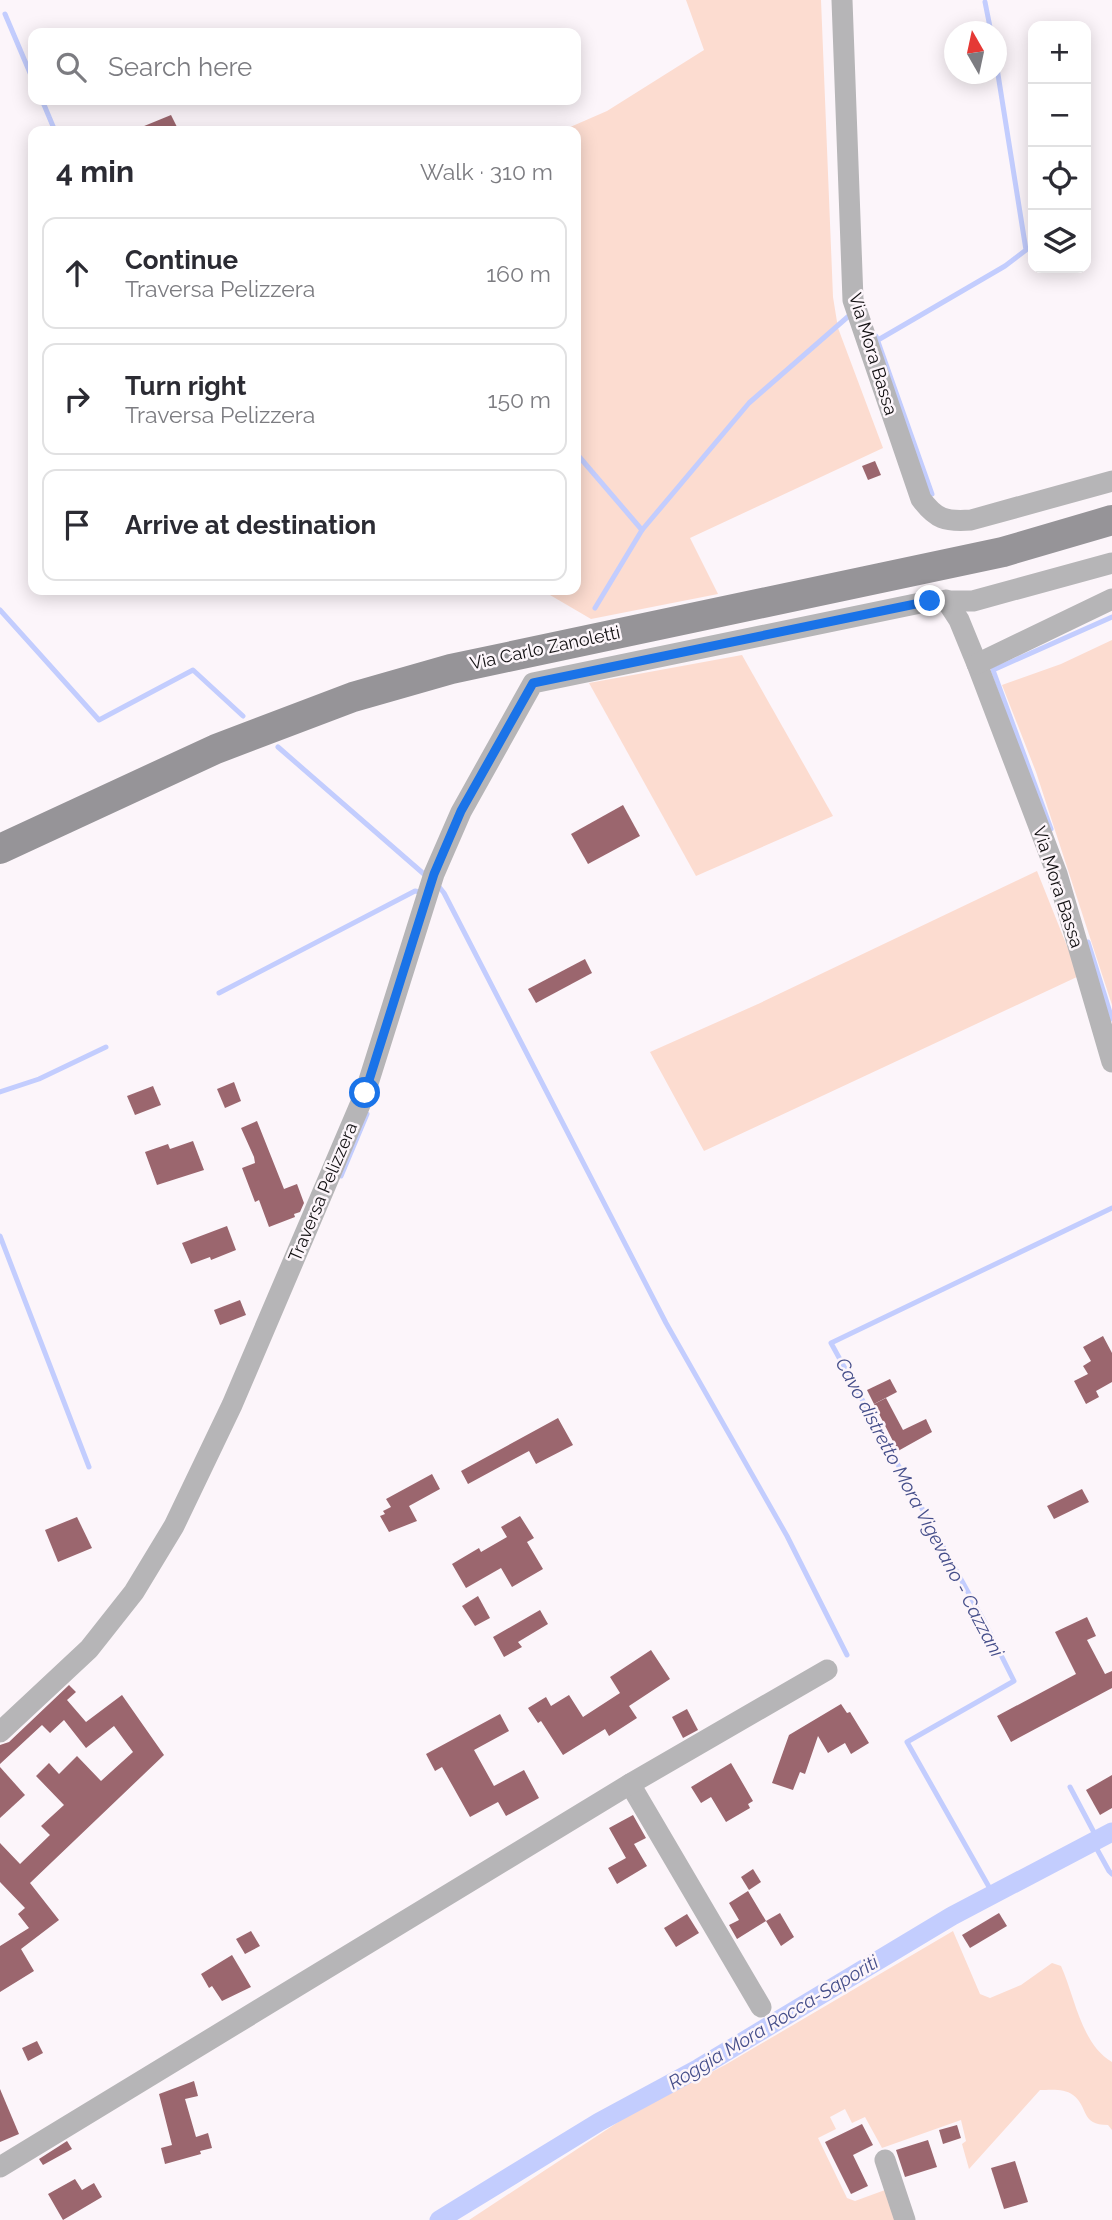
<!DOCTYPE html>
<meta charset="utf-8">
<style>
:root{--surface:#fff;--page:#f7f7f7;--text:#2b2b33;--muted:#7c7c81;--line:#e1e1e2}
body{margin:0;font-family:Raleway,sans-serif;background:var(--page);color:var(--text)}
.controls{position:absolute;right:21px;top:21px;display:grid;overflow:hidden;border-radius:14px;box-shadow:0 4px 18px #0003}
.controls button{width:63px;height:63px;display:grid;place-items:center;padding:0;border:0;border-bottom:2px solid var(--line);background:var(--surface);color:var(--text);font:35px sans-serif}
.compass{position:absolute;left:944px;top:21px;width:63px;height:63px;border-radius:50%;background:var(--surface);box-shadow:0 4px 18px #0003;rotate:351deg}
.stop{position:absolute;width:21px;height:21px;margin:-16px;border:5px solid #1a73e8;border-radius:50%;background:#fff}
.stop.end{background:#1a73e8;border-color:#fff;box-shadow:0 2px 7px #0008}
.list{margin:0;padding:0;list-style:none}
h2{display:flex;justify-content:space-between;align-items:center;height:91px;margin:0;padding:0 28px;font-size:30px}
h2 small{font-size:23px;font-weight:400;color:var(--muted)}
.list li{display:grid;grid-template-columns:46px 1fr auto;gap:21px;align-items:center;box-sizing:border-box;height:112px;margin:0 14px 14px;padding:0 14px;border:2px solid var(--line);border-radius:14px}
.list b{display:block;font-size:26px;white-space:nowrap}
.list p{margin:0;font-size:23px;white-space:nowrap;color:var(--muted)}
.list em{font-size:23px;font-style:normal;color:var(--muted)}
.icon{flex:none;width:38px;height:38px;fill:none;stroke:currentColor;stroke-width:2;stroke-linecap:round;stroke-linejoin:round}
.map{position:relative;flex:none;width:1112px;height:2220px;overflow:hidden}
.search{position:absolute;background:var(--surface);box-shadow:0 4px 18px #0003;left:28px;top:28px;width:553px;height:77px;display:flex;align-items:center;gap:18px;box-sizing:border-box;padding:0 24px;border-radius:14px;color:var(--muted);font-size:26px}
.panel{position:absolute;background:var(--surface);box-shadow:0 4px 18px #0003;left:28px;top:126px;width:553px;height:469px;border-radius:14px}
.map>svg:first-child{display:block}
.green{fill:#fcdcd0}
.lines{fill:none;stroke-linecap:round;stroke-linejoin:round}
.stream{stroke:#c3cdfe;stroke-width:5}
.canal{stroke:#c3cdfe;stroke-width:19}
.building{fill:#9b666e}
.street{stroke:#b6b5b7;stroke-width:21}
.secondary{stroke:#969498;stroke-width:30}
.route{stroke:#1a73e8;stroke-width:9}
.labels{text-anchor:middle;stroke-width:5;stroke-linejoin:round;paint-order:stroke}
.street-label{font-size:18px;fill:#121012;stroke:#fcf5fa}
.water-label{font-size:19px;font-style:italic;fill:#454e8a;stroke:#fcf5fa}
</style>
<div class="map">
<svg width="1112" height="2220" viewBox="0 0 1112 2220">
<rect width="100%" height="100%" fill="#fcf5fa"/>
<!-- green -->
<g class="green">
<polygon points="686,0 821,0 833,297 838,328 883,448 690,538 718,594 591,619 550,595 547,590 576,590 576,131 561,131 607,111 704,50"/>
<polygon points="1112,640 1112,1005 1036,772 1002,685 1061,664"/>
<polygon points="742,655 833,816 696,876 589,683"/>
<polygon points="1037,871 1079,976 704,1151 650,1052 758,1004"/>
<path d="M953 1931 980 1994 990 1998 1021 1985 1052 1963 1061 1966C1075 1997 1081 2044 1112 2062V2130L1108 2125C1080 2125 1089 2107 1073 2095 1064 2088 1050 2090 1040 2090L969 2169 962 2144 966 2141 961 2120 882 2148 865 2117 852 2123 845 2109 830 2117 836 2129 818 2138 847 2198 855 2201 885 2190 898 2220H469L629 2115 725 2065Z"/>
</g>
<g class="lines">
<!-- stream -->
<g class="stream">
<polyline points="985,2 991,32"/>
<polyline points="5,14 33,80"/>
<polyline points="42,100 55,131"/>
<polyline points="876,336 932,494"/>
<polyline points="878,340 1005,266 1026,250 996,62"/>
<polyline points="576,453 642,530"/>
<polyline points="595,608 642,530 749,403 851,314"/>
<polyline points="0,610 99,720 193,670 243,716"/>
<polyline points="278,747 425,875"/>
<polyline points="1051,829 993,670 1112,617"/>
<polyline points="436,883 444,893 666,1323 787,1536 847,1655"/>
<polyline points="1088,942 1112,1019"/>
<polyline points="219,993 415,891 420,892"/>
<polyline points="0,1092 39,1079 106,1047"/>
<polyline points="341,1176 367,1114"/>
<polyline points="0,1236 89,1467"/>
<polyline points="1070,1787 1098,1840"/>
<polyline points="1093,1842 1109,1871 1112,1874"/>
<polyline points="993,1894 907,1742 1014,1681 985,1623 831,1343 1112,1208"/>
</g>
<!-- canal -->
<polyline class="canal" points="439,2220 599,2122 699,2068 952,1916 1112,1832"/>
</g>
<!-- building -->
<g class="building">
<polygon points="171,115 179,131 132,131"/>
<polygon points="875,461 881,475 868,480 862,466"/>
<polygon points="623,805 640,836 588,864 571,834"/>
<polygon points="585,959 592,973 536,1003 528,989"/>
<polygon points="234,1082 241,1101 225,1108 217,1089"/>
<polygon points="153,1086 161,1105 135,1115 127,1096"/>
<polygon points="257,1121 284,1189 297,1184 304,1203 300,1212 294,1214 295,1217 269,1227 259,1200 255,1202 242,1168 255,1163 254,1157 241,1128"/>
<polygon points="193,1141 204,1170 157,1185 145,1152 168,1144 170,1149"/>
<polygon points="227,1226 236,1250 211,1260 210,1257 191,1264 182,1243"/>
<polygon points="240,1300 246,1315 220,1325 214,1310"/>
<polygon points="1103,1336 1112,1353 1112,1382 1096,1391 1099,1397 1086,1404 1074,1381 1088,1374 1083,1366 1091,1361 1083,1347"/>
<polygon points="890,1379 897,1392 874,1404 867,1390"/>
<polygon points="886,1398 903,1430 926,1419 932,1432 898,1451 874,1404"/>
<polygon points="558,1418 573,1445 536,1464 529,1451 468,1484 461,1471"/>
<polygon points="432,1474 440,1489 409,1506 417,1521 389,1532 380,1516 385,1514 383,1511 391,1507 386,1499"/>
<polygon points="1082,1489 1089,1502 1054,1519 1047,1506"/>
<polygon points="520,1516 534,1538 527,1542 543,1569 512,1587 501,1568 466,1588 452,1564 479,1548 481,1552 507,1537 501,1527"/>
<polygon points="77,1517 92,1548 58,1562 45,1530"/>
<polygon points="478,1596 490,1618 475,1626 462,1606"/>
<polygon points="540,1610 548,1624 518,1642 522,1647 504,1657 493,1637"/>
<polygon points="1087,1617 1096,1636 1087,1640 1105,1674 1112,1671 1112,1688 1011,1742 997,1716 1076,1674 1055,1632"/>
<polygon points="651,1650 670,1679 629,1706 637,1718 609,1736 605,1729 563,1755 541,1721 538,1723 528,1708 546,1697 551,1706 569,1695 583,1717 620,1693 610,1677"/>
<polygon points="69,1685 76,1692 67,1700 86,1722 122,1695 164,1755 30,1883 59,1920 21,1949 34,1971 0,1992 0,1946 29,1928 18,1914 25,1908 0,1882 0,1843 20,1864 50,1835 41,1826 64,1805 36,1776 49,1763 59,1774 77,1756 101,1781 133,1752 114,1726 86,1748 64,1720 50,1733 42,1725 0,1764 0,1745 9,1742"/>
<polygon points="841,1704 847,1713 850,1712 869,1743 851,1754 845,1743 828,1753 818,1736 805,1774 800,1772 793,1790 772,1783 789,1735"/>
<polygon points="687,1709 698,1730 683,1738 672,1717"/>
<polygon points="500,1714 509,1731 474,1750 494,1786 524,1770 539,1798 506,1816 498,1802 470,1817 442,1767 435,1771 426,1754"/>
<polygon points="731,1763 753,1801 748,1804 750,1808 726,1822 711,1797 701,1803 691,1787"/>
<polygon points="0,1767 25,1795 0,1818"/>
<polygon points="1112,1775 1112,1808 1100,1815 1086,1790"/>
<polygon points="633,1815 646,1838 634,1844 647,1866 617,1884 608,1868 626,1858 609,1828"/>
<polygon points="753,1869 761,1882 749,1890 741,1877"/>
<polygon points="748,1891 766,1921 780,1913 794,1937 781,1946 766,1921 737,1939 729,1925 739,1920 729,1903"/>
<polygon points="999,1913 1007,1926 970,1948 962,1935"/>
<polygon points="687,1914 699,1933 676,1947 664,1928"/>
<polygon points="251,1931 260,1946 245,1954 236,1939"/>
<polygon points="232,1955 251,1987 222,2001 212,1986 209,1988 201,1974"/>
<polygon points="37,2041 43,2053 28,2061 22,2048"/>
<polygon points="194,2081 198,2096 185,2099 196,2137 208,2133 212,2148 200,2151 201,2154 165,2164 161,2148 172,2145 159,2094"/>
<polygon points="0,2089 19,2134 0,2142"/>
<polygon points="862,2124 873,2145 853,2155 868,2186 851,2194 825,2142"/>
<polygon points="957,2125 961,2138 943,2144 939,2130"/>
<polygon points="928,2140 937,2167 905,2177 896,2150"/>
<polygon points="67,2141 72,2149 43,2165 39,2159"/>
<polygon points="1015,2161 1028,2202 1004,2209 991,2168"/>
<polygon points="75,2179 82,2190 94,2183 102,2197 63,2220 48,2194"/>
</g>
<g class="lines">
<!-- street -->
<g class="street">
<path d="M842 0 853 300 921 499C936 519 945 522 971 520L1112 481"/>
<polyline points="946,600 959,620 977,664 1057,874 1112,1062"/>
<polyline points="977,664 1112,599"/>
<polyline points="0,1732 89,1649 134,1592 174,1526 232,1405 365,1093 434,874 461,812 533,683 930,601 973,601 1112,563"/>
<polyline points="630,1784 761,2007"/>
<polyline points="885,2160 905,2220"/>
<polyline points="0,2167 630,1784 827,1670"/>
</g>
<!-- secondary -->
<polyline class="secondary" points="0,849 216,749 353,697 451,669 1003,552 1112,520"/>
</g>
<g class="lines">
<!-- route -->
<polyline class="route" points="365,1093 434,874 461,811 533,683 930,601"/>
</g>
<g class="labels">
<!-- street labels -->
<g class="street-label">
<text transform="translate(873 354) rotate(73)" y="6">Via Mora Bassa</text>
<text transform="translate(545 648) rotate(-12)" y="6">Via Carlo Zanoletti</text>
<text transform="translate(1058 887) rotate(72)" y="6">Via Mora Bassa</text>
<text transform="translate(323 1192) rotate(-67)" y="6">Traversa Pelizzera</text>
</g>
<!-- water labels -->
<g class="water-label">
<text transform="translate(920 1507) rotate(62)" y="7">Cavo distretto Mora Vigevano - Cazzani</text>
<text transform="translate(773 2022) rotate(-31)" y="7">Roggia Mora Rocca-Saporiti</text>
</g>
</g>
</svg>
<div class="controls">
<button>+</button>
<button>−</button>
<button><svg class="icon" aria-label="locate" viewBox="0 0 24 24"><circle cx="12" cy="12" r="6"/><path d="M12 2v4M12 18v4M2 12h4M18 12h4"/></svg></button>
<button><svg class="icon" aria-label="layers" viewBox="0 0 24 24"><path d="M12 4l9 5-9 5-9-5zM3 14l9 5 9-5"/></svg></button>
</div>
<svg class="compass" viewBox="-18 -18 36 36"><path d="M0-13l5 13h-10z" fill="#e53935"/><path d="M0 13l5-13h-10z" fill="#7c7c81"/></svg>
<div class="stop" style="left:365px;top:1093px"></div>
<div class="stop end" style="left:930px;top:601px"></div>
<div class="search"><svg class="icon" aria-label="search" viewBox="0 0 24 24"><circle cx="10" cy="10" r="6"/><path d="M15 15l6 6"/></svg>Search here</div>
<section class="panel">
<h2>4 min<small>Walk · 310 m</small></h2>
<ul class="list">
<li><svg class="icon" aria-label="ahead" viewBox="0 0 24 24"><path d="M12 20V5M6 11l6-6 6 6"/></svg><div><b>Continue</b><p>Traversa Pelizzera</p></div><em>160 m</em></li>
<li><svg class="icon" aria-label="right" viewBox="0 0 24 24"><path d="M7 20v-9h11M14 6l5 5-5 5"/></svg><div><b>Turn right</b><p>Traversa Pelizzera</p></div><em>150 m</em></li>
<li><svg class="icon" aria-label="arrive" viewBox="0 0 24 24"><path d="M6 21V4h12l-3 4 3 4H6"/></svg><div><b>Arrive at destination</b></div></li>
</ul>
</section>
</div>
